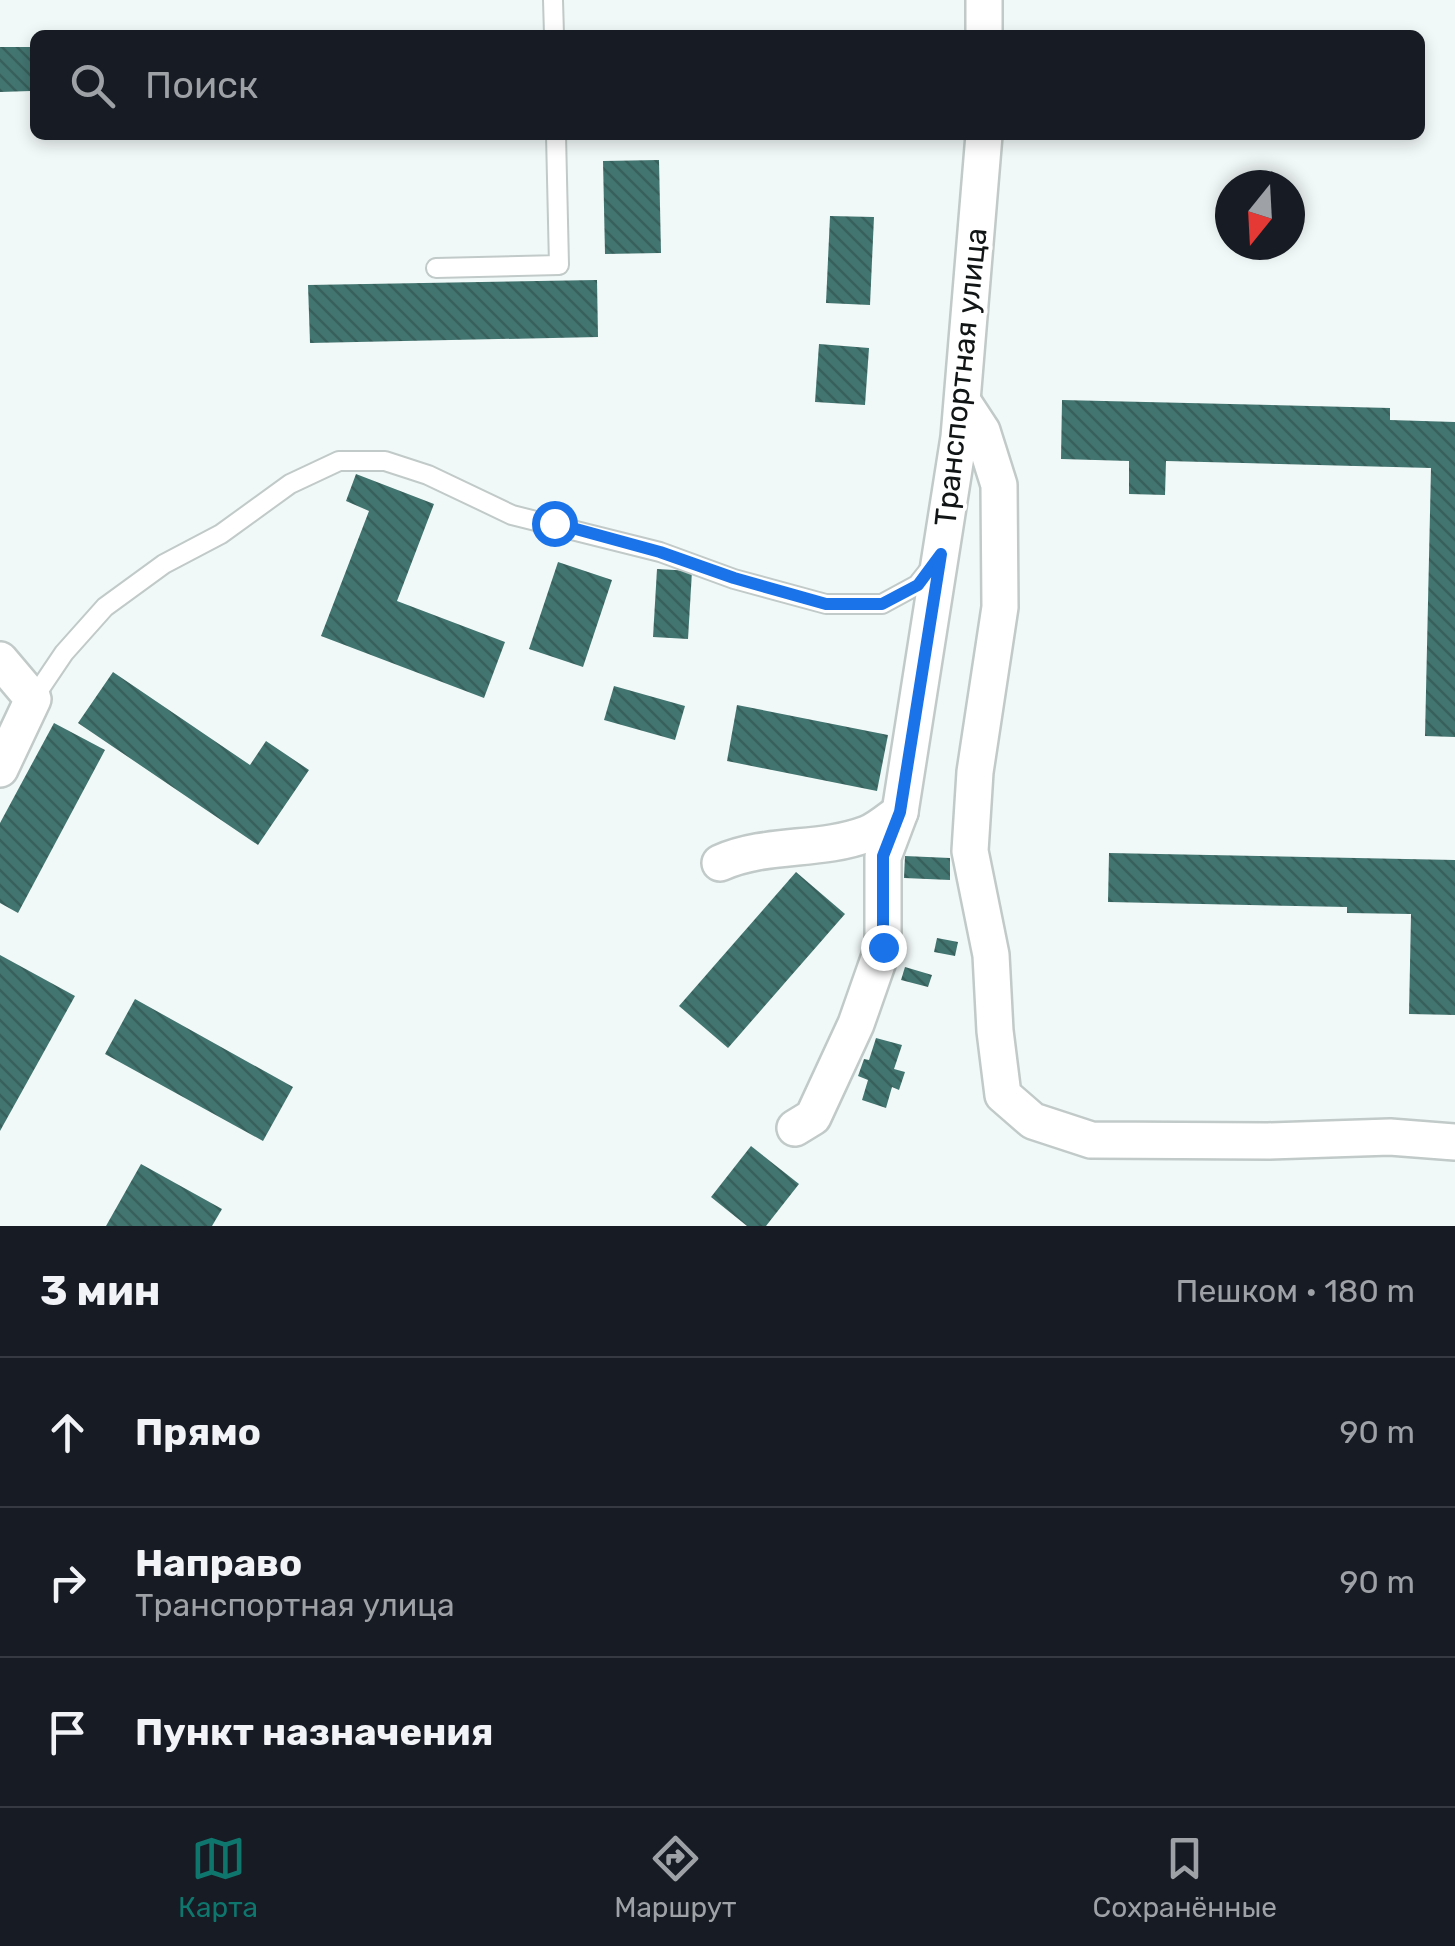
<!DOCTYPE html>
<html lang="ru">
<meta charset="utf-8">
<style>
:root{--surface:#171b24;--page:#242831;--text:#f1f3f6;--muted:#9ea1a6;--line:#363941;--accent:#0f766e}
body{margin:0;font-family:Rubik,sans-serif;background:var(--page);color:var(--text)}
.compass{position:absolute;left:1215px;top:170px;width:90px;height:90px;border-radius:50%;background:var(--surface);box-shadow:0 5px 15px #0003;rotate:198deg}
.stop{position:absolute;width:30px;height:30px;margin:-22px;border:8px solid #1a73e8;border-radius:50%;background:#fff}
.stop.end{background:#1a73e8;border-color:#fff;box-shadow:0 2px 10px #0008}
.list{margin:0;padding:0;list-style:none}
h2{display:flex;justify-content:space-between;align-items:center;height:130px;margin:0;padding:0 40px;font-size:42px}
h2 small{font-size:32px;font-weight:400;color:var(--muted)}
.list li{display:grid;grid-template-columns:65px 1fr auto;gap:30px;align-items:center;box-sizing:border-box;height:150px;padding:0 40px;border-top:2px solid var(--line)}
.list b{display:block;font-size:38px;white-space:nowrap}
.list p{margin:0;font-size:32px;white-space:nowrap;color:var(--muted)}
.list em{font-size:32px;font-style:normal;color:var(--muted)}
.icon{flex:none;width:55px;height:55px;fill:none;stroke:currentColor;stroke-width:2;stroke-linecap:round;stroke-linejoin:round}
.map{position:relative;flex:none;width:1455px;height:1226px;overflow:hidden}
.search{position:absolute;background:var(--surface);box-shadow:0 5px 15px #0003;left:30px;right:30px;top:30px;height:110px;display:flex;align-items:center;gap:25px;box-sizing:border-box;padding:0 35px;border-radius:15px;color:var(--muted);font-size:38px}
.sheet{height:580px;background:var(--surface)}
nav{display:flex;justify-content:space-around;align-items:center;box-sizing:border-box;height:140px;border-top:2px solid var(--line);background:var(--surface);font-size:28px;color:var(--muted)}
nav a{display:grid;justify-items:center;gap:5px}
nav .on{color:var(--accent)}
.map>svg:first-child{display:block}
.building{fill:url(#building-back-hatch)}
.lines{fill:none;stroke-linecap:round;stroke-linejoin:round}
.lane-casing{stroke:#c1cac8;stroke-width:22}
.street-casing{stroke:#c1cac8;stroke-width:40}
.lane{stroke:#fff;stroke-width:18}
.street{stroke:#fff;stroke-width:35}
.route{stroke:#1a73e8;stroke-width:12}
.labels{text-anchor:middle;stroke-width:8;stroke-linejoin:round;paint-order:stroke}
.street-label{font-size:30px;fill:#121515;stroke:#fff}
</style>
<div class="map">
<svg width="1455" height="1226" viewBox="0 0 1455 1226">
<defs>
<pattern id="building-back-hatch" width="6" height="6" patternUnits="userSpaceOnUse" patternTransform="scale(2.5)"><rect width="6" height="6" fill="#437570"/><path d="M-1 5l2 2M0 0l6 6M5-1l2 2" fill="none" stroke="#375f5b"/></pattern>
</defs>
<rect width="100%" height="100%" fill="#f1f9f8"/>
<!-- building -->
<g class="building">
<polygon points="0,47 30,47 31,91 0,92"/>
<polygon points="659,160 661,253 605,254 603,161"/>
<polygon points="830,216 874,217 870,305 826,303"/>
<polygon points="597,280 598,337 310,343 308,285"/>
<polygon points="819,344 869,348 865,405 815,402"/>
<polygon points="1062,400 1390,408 1390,420 1455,422 1455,737 1425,736 1431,468 1166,461 1165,495 1129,494 1129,461 1061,459"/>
<polygon points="356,474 434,504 397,601 505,642 484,698 321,636 369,511 346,501"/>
<polygon points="558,562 612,580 583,667 529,649"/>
<polygon points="657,569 692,571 688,639 653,637"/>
<polygon points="113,672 250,765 266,741 309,770 258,845 78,723"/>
<polygon points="614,686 685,706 675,740 604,720"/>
<polygon points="737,705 888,735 877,791 727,761"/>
<polygon points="54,723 105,750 18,913 0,903 0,823"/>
<polygon points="1109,853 1455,860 1455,1015 1409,1014 1411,914 1347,913 1347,907 1108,902"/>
<polygon points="905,856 950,858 950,880 904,878"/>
<polygon points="796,872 845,914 728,1048 679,1006"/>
<polygon points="937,938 958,942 955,956 934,952"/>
<polygon points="0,955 75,996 0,1131"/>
<polygon points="905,967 932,975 928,987 901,980"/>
<polygon points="135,999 293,1087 263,1141 105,1054"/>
<polygon points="876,1038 902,1045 894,1069 905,1072 899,1090 892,1087 886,1108 862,1100 868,1080 858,1076 864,1059 869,1060"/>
<polygon points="751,1146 799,1184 766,1226 747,1226 711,1197"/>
<polygon points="141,1164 222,1209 212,1226 106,1226"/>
</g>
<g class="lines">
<!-- lane casing -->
<g class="lane-casing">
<g id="lane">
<polyline points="553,0 554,35"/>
<polyline points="436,268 559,265 556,135"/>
<polyline points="33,699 64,653 105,607 164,564 221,534 290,484 339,461 385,461 428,475 512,515 660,552 734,579 826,604 882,604 917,585 932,566"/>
</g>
</g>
<!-- street casing -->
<g class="street-casing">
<g id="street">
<polyline points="984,0 984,35"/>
<polyline points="963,402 982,431 999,485 1000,607 975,772 970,851 991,955 995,1031 1003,1095 1033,1121 1091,1140 1268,1141 1390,1137 1455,1142"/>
<polyline points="0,660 33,699 0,769"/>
<path d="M720 863C767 842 819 852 867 834 879 829 890 819 900 812"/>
<polyline points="795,1128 813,1117 856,1024 883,947 883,857 900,812 959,437 984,135"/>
</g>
</g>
<!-- lane -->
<use href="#lane" class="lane"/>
<!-- street -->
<use href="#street" class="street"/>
</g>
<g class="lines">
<!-- route -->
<polyline class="route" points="554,523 660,552 734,578 826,604 882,604 918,585 941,554 900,812 883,856 883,947"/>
</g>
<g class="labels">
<!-- street labels -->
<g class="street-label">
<text transform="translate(961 377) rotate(-84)" y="10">Транспортная улица</text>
</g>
</g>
</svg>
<svg class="compass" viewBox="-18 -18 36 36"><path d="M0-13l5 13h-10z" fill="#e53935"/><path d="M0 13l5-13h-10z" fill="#9ea1a6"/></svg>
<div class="stop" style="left:554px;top:523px"></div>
<div class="stop end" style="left:883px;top:947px"></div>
<div class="search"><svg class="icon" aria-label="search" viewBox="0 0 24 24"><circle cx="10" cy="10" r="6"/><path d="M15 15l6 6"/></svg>Поиск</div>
</div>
<section class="sheet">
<h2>3 мин<small>Пешком · 180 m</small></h2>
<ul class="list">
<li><svg class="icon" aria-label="ahead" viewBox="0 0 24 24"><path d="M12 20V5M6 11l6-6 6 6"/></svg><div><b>Прямо</b></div><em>90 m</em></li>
<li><svg class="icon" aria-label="right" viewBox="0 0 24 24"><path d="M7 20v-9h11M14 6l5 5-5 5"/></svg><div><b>Направо</b><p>Транспортная улица</p></div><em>90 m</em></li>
<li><svg class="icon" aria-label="arrive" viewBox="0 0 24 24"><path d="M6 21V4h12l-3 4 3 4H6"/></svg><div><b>Пункт назначения</b></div></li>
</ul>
</section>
<nav>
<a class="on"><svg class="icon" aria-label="map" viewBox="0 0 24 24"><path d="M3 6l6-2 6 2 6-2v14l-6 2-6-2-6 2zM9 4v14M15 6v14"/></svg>Карта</a>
<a><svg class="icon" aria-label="directions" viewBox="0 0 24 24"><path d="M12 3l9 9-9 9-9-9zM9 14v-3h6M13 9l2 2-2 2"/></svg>Маршрут</a>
<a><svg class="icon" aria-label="saved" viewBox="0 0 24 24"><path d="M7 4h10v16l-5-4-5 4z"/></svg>Сохранённые</a>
</nav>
